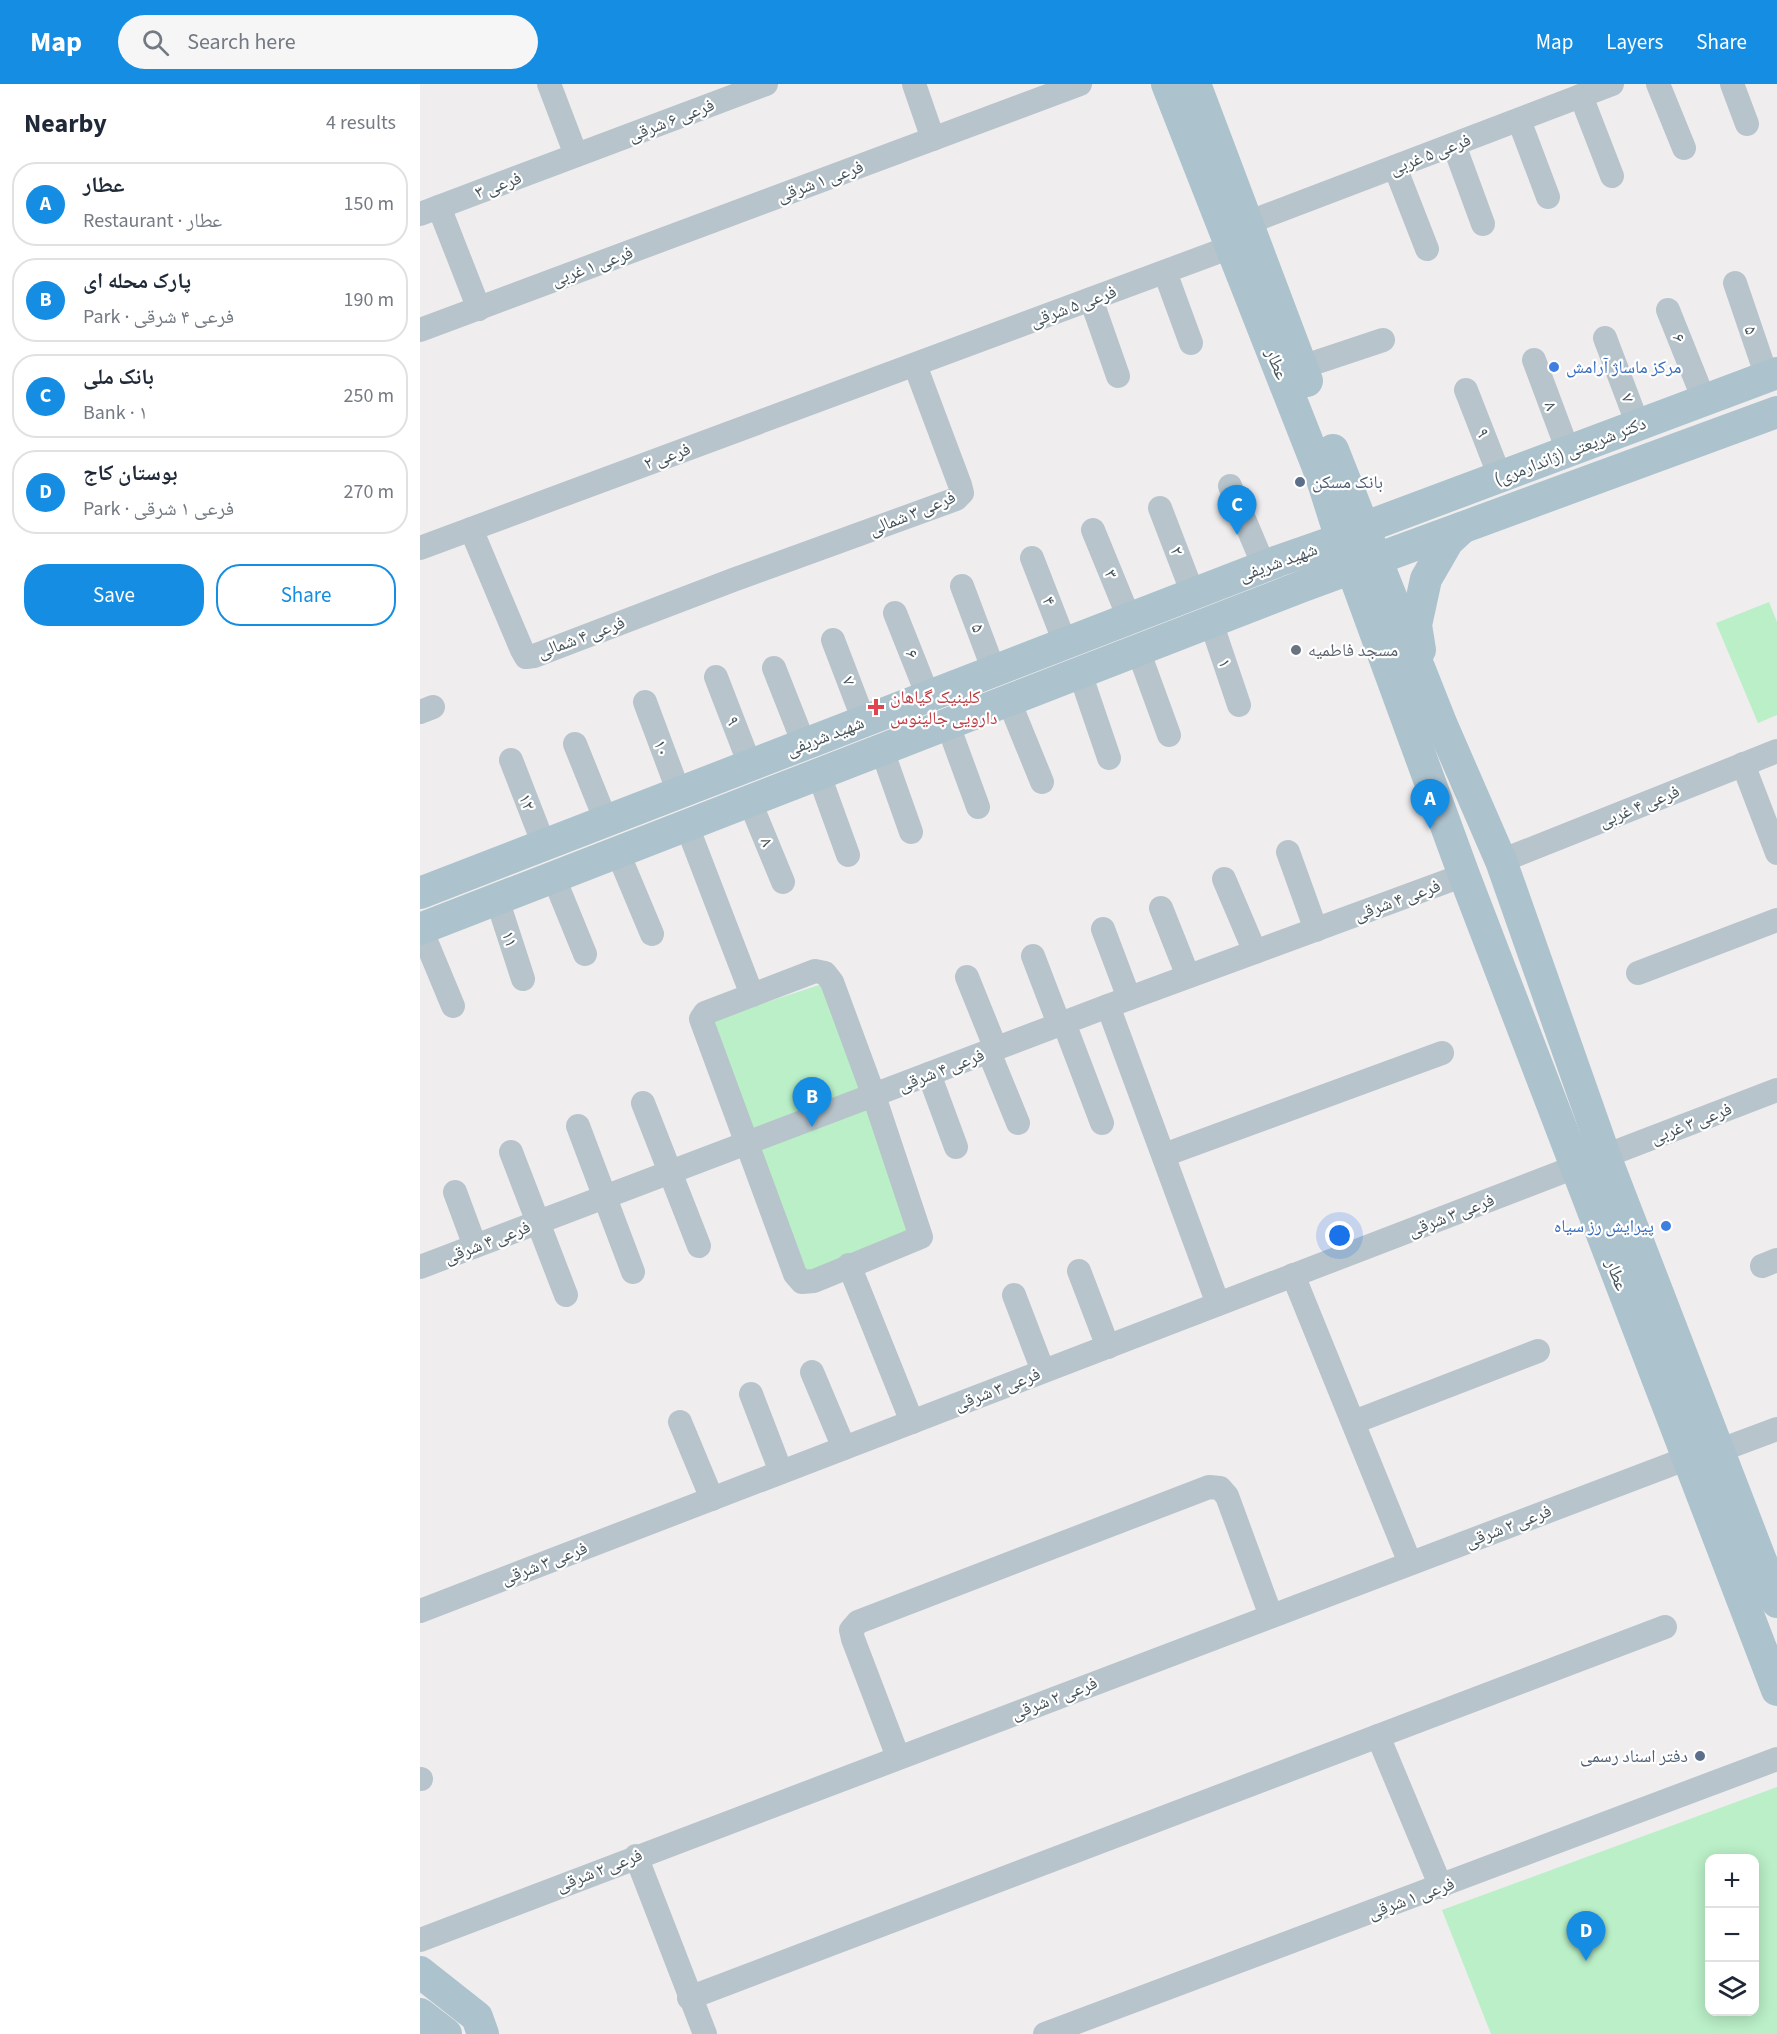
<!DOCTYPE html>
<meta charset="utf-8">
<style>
:root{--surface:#fff;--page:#f6f6f7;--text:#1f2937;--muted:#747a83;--line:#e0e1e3;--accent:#158de3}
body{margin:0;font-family:"Source Sans 3","Noto Naskh Arabic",sans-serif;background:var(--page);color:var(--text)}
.controls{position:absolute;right:18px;bottom:18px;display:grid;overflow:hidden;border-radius:12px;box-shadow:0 3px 15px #0003}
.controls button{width:54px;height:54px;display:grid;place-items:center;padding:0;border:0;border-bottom:2px solid var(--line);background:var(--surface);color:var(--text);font:30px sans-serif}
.you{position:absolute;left:920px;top:1152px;width:21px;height:21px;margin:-15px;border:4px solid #fff;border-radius:50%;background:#1a73e8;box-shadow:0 0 0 9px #1a73e833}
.badge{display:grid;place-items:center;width:39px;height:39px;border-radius:50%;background:var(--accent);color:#fff;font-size:20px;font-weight:700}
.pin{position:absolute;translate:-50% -50px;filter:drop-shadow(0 2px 3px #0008)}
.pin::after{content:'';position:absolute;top:32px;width:21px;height:18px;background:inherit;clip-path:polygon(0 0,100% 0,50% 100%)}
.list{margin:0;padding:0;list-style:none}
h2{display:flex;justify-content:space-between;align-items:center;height:78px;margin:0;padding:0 24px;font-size:26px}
h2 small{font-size:20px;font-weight:400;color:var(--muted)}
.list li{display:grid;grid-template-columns:39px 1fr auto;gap:18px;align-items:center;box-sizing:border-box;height:84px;margin:0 12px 12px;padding:0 12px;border:2px solid var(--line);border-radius:24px}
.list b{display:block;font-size:22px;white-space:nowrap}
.list p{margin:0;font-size:20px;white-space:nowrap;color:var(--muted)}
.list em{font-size:20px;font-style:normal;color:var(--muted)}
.actions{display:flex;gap:12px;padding:18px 24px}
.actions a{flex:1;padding:14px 0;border:2px solid var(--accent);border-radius:24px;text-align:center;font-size:21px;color:var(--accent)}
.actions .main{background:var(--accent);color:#fff}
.icon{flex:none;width:33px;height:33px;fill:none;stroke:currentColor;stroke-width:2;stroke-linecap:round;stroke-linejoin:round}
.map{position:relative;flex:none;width:1357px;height:1950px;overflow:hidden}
header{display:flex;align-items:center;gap:36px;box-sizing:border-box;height:84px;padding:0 30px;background:var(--accent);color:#fff}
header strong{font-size:28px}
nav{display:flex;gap:33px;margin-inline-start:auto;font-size:21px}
.search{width:420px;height:54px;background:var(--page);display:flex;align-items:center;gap:15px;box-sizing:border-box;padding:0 21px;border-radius:33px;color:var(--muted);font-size:22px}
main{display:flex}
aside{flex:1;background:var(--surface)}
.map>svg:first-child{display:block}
.green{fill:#baefc7;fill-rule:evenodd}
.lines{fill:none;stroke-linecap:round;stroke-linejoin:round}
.minor{stroke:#b8c4cb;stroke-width:24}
.major{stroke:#acc2cd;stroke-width:32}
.shop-dot{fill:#3f7fe0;stroke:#fff;stroke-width:2}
.service-dot{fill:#5c6f8a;stroke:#fff;stroke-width:2}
.worship-dot{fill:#6b7280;stroke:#fff;stroke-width:2}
.health-dot{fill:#e0444e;stroke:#fff;stroke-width:2}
.labels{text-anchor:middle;stroke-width:4.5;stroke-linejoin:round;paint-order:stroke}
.street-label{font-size:18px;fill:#45545b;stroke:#fff}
.shop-label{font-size:18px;fill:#366cbe;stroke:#fff;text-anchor:start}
.service-label{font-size:18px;fill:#4e5e75;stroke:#fff;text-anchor:start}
.worship-label{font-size:18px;fill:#5b616d;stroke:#fff;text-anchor:start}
.health-label{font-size:18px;fill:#be3a42;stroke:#fff;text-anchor:start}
</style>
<header>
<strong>Map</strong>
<div class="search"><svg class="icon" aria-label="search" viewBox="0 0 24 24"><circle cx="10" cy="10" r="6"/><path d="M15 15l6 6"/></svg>Search here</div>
<nav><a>Map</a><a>Layers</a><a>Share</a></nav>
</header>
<main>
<aside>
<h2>Nearby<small>4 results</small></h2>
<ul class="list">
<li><span class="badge">A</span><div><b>عطار</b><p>Restaurant · عطار</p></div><em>150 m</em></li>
<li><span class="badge">B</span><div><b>پارک محله ای</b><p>Park · فرعی ۴ شرقی</p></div><em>190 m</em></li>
<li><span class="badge">C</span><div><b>بانک ملی</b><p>Bank · ۱</p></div><em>250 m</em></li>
<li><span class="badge">D</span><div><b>بوستان کاج</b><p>Park · فرعی ۱ شرقی</p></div><em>270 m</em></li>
</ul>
<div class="actions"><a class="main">Save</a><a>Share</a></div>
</aside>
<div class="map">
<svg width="1357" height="1950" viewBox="0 0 1357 1950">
<rect width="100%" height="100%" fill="#f0edee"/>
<!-- green -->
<g class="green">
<polygon points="1349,518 1357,538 1357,631 1338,639 1296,539"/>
<polygon points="405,899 492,1148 386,1189 289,937"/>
<path d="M1357 1703V1950H1071L1022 1826ZM1290 1774H1334V1928H1290Z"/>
</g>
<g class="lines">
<!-- minor -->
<g class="minor">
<polyline points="129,0 156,71"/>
<polyline points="494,0 513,55"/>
<polyline points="1238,0 1264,64"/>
<polyline points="1312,0 1327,40"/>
<polyline points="1161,12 1192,92"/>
<polyline points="1099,36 1128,113"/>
<polyline points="1034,61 1063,140"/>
<polyline points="975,83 1007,165"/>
<polyline points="19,123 59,225"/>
<polyline points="0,130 346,0"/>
<polyline points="827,139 1192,0"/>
<polyline points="745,188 771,259"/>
<polyline points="1315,199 1347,293"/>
<polyline points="671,215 698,292"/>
<polyline points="1248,226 1284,316"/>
<polyline points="0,246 660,0"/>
<polyline points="1185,254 1218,341"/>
<polyline points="1114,276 1148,367"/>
<polyline points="882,283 963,256"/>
<polyline points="1046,306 1080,393"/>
<polyline points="810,402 844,482"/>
<polyline points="740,424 773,510"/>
<polyline points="51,445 102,566 106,573 114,572 313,496 536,415 542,409 540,401 495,281"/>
<polyline points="673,446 709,534"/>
<polyline points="0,464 811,163"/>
<polyline points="612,474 645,559"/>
<polyline points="542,502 574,587"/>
<polyline points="475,529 508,612"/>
<polyline points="791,538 819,621"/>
<polyline points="413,556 444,637"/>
<polyline points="718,566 749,651"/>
<polyline points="354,584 384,660"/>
<polyline points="660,589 689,674"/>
<polyline points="296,593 330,681"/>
<polyline points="589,617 622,698"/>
<polyline points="225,618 259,709"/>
<polyline points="0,628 13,623"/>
<polyline points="528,641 558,723"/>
<polyline points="155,660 186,737"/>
<polyline points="462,666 491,748"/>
<polyline points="91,676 124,761"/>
<polyline points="1323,680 1357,769"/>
<polyline points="399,691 428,771"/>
<polyline points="330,718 363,798"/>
<polyline points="267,742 332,911"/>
<polyline points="868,768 896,846"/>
<polyline points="198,769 232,850"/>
<polyline points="1081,777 1357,667"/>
<polyline points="134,794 165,870"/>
<polyline points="804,795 835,868"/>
<polyline points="77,815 103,895"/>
<polyline points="741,824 768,892"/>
<polyline points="1,845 33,922"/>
<polyline points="683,845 709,914"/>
<polyline points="613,872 639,940"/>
<polygon points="395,887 405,889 412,898 454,1012 501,1153 394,1197 382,1198 375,1190 281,935 285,929"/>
<polyline points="1218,889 1357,836"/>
<polyline points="547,893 576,965"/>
<polyline points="688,922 798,1220"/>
<polyline points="644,939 682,1039"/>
<polyline points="569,968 598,1039"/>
<polyline points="509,990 536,1063"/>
<polyline points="223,1019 279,1162"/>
<polyline points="158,1042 213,1188"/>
<polyline points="91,1068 146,1211"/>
<polyline points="744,1071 1022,969"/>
<polyline points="1185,1072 1357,1006"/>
<polyline points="35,1108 55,1162"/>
<polyline points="429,1181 492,1338"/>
<polyline points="1342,1182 1357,1176"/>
<polyline points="0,1183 688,922 1044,791"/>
<polyline points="659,1187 688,1263"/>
<polyline points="873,1191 990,1479"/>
<polyline points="594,1211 623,1287"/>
<polyline points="392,1288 424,1364"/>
<polyline points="331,1310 361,1388"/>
<polyline points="260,1338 292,1415"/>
<polyline points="934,1338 1118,1267"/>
<polyline points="1298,1367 1357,1345"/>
<polyline points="0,1527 1155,1083"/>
<polyline points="958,1652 1021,1803"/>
<polyline points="478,1673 433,1555 431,1546 438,1538 789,1403 800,1404 807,1412 851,1532"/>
<polyline points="0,1695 1,1695"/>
<polyline points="216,1772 285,1950"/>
<polyline points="0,1856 1268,1374"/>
<polyline points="269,1914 1245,1543"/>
<polyline points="625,1950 1357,1675"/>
</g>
<!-- major -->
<g class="major">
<polyline points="747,0 900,389 921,455 1044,791 1357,1606"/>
<polyline points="775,0 887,297"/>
<polyline points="913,366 1021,639 1081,777 1185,1072 1357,1518"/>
<polyline points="1000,566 996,541 1006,495 1028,457 1042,444"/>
<polyline points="0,809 858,477 921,455 943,444 1357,289"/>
<polyline points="0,845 883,502 1357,328"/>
<polyline points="0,1888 57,1933 63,1950"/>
<polyline points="0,1930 26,1950"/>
</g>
</g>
<!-- markers -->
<g class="shop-dot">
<circle cx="1134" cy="283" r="6"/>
<circle cx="1246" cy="1142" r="6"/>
</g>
<g class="service-dot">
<circle cx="880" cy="398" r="6"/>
<circle cx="1280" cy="1672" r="6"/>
</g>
<circle class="worship-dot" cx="876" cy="566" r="6"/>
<path class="health-dot" d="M453 614h6v6h6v6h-6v6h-6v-6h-6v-6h6z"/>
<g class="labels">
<!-- street labels -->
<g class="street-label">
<text transform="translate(251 36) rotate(-21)" y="6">فرعی ۶ شرقی</text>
<text transform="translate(1010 70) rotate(-21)" y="6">فرعی ۵ غربی</text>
<text transform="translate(400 97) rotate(-20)" y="6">فرعی ۱ شرقی</text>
<text transform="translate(78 101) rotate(-20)" y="6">فرعی ۳</text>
<text transform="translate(172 182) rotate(-20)" y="6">فرعی ۱ غربی</text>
<text transform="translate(653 222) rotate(-20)" y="6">فرعی ۵ شرقی</text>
<text transform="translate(1331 246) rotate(71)" y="6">۵</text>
<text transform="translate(1259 254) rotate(68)" y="6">۶</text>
<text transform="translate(857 280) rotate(68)" y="6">عطار</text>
<text transform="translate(1208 314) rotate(70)" y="6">۷</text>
<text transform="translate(1131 322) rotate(69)" y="6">۸</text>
<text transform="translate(1063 349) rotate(69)" y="6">۹</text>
<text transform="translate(1150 367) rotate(-21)" y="6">دکتر شریعتی (ژاندارمری)</text>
<text transform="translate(247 372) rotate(-20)" y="6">فرعی ۲</text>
<text transform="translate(492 429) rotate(-22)" y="6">فرعی ۳ شمالی</text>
<text transform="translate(757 467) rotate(69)" y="6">۲</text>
<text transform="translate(858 478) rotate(-20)" y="6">شهید شریفی</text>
<text transform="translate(691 490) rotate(68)" y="6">۳</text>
<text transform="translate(629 517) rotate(69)" y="6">۴</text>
<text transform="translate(558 544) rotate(69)" y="6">۵</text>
<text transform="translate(161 553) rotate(-20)" y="6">فرعی ۴ شمالی</text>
<text transform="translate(492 570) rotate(68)" y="6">۶</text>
<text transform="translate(805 579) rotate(71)" y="6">۱</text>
<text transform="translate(429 597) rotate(69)" y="6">۷</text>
<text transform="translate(313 637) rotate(69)" y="6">۹</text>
<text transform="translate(405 652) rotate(-21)" y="6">شهید شریفی</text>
<text transform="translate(242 664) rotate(70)" y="6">۱۰</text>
<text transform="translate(107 718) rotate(68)" y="6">۱۲</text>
<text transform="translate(1219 722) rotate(-22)" y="6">فرعی ۴ غربی</text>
<text transform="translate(347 758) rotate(68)" y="6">۸</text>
<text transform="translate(977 816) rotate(-20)" y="6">فرعی ۴ شرقی</text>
<text transform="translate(90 855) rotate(72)" y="6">۱۱</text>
<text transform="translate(521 986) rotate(-21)" y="6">فرعی ۴ شرقی</text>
<text transform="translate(1271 1039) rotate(-21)" y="6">فرعی ۳ غربی</text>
<text transform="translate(1031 1131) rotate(-21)" y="6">فرعی ۳ شرقی</text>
<text transform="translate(67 1158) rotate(-21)" y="6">فرعی ۴ شرقی</text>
<text transform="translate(1197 1191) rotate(69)" y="6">عطار</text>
<text transform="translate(577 1305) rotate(-21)" y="6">فرعی ۳ شرقی</text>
<text transform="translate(1088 1442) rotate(-21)" y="6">فرعی ۲ شرقی</text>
<text transform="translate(124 1479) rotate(-21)" y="6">فرعی ۳ شرقی</text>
<text transform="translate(634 1614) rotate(-21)" y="6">فرعی ۲ شرقی</text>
<text transform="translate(179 1786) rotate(-21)" y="6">فرعی ۲ شرقی</text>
<text transform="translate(991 1814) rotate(-20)" y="6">فرعی ۱ شرقی</text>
</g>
<!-- shop labels -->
<g class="shop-label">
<text x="1146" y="289">مرکز ماساژ آرامش</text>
<text x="1234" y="1148" text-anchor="end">پیرایش رز سیاه</text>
</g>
<!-- service labels -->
<g class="service-label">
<text x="892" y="404">بانک مسکن</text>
<text x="1268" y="1678" text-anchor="end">دفتر اسناد رسمی</text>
</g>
<!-- worship labels -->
<g class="worship-label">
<text x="888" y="572">مسجد فاطمیه</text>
</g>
<!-- health labels -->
<g class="health-label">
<text x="470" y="619">کلینیک گیاهان<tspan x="470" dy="21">دارویی جالینوس</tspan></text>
</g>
</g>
</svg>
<div class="controls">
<button>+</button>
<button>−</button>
<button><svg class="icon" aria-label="layers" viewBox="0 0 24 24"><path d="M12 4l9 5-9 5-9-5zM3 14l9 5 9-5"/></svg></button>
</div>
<div class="you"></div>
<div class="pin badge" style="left:1010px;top:745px">A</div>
<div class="pin badge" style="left:392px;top:1043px">B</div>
<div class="pin badge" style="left:817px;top:451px">C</div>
<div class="pin badge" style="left:1166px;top:1877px">D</div>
</div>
</main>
